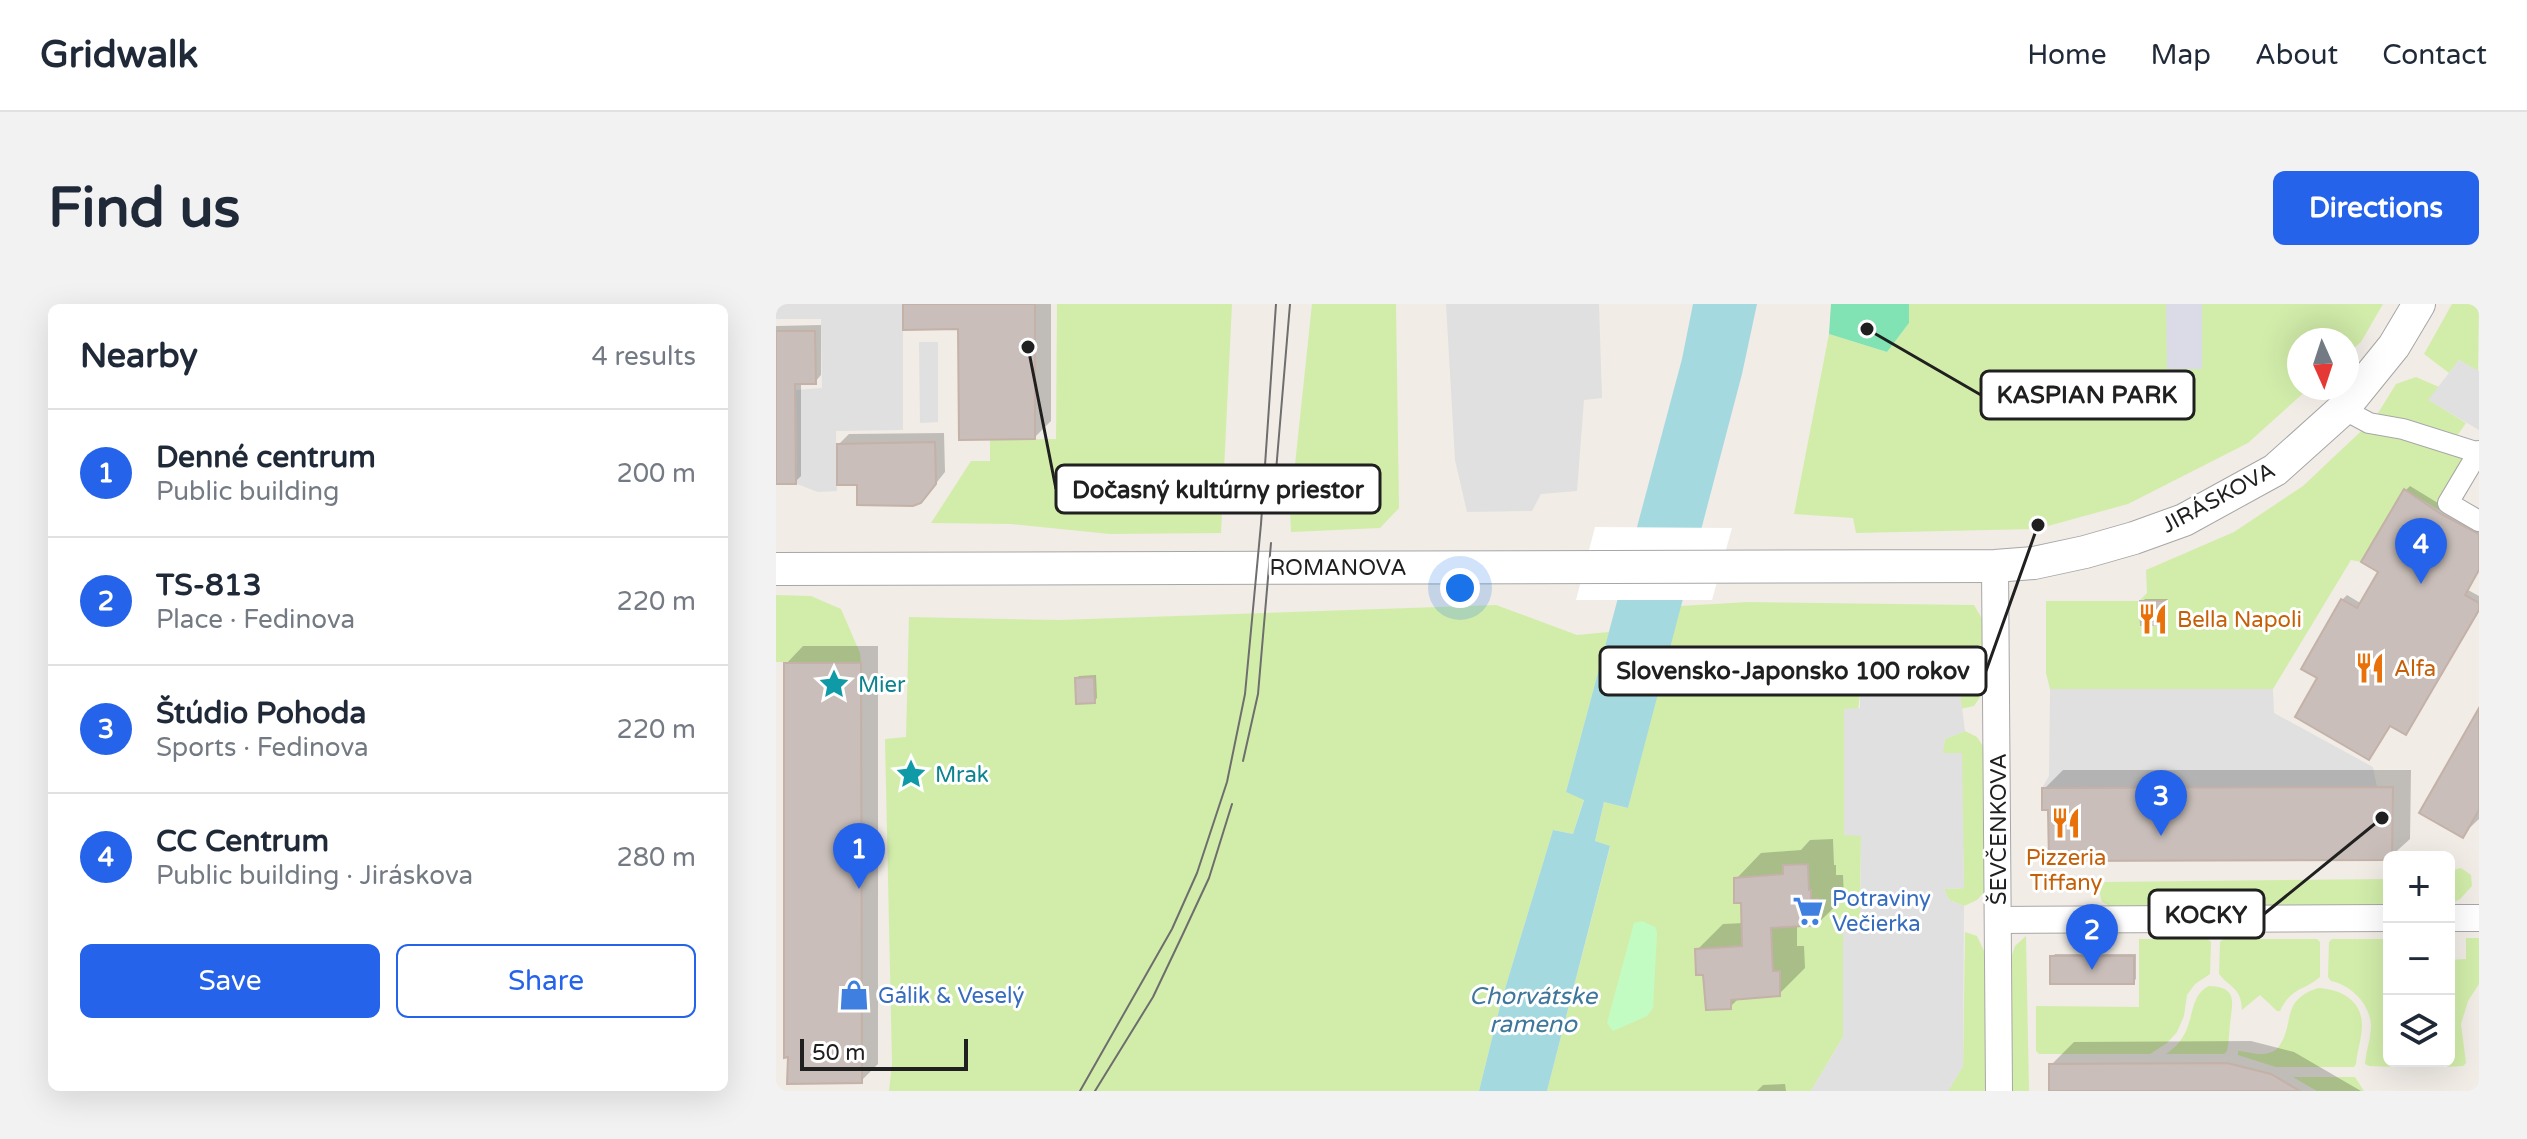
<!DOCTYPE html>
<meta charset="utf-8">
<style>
:root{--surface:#fff;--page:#f2f2f3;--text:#1f2937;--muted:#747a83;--line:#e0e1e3;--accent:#2563eb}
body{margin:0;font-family:"Varela Round",sans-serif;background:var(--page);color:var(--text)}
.controls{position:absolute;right:24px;bottom:24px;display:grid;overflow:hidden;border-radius:12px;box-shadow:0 8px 32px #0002}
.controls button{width:72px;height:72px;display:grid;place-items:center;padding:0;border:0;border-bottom:2px solid var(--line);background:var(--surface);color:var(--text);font:40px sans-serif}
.compass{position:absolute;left:1511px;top:24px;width:72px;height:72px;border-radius:50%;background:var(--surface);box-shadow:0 8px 32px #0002;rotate:177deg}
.scale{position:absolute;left:24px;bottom:20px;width:168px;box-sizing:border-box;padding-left:8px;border:4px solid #202020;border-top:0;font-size:22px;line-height:28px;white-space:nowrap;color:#202020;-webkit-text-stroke:6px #fff;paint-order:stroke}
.you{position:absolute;left:684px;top:284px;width:28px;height:28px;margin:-20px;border:6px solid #fff;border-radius:50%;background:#1a73e8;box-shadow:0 0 0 12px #1a73e833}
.badge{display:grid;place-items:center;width:52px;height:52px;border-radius:50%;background:var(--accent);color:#fff;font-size:26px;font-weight:700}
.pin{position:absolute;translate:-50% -66px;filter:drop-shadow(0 2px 4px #0008)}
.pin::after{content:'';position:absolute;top:42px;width:28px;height:24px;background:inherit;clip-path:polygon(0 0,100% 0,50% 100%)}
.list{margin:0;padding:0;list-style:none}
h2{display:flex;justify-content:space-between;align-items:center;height:104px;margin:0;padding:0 32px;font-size:34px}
h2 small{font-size:26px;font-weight:400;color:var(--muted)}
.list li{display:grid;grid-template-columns:52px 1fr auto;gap:24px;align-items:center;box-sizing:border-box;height:128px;padding:0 32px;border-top:2px solid var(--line)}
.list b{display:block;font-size:30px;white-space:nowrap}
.list p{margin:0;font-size:26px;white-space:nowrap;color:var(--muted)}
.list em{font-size:26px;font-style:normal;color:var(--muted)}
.actions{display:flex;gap:16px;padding:24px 32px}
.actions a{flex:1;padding:18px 0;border:2px solid var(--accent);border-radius:12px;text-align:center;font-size:28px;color:var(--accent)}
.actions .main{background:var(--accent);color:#fff}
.icon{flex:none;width:44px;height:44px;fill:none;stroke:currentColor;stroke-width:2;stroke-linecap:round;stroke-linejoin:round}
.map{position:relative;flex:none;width:1703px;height:787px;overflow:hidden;border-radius:12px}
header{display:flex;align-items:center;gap:48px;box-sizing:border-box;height:112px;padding:0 40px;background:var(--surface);border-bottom:2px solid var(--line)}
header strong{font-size:38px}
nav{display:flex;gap:44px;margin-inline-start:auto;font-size:28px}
.intro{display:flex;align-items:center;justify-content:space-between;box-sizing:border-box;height:192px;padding:0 48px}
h1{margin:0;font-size:56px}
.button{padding:20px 36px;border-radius:12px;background:var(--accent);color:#fff;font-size:28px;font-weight:700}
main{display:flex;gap:48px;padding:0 48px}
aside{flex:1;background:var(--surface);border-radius:12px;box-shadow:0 8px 32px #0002}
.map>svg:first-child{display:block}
.grass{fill:#d2edaa}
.park{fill:#c3fcc2}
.pitch{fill:#81e3b3}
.parking{fill:#e0e0e0}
.plaza{fill:#dadbe7}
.water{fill:#a5d9e0}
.pier{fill:#fff}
.shadow{fill:#0003}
.building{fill:#c9beb9;stroke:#c4b1a8;stroke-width:2}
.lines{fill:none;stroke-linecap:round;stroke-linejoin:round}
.pedestrian-casing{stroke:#a7a7a7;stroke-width:22}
.minor-casing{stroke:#a7a7a7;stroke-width:28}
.tertiary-casing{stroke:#a7a7a7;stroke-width:34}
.pedestrian{stroke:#fff;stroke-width:20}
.minor{stroke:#fff;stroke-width:26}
.tertiary{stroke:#fff;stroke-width:32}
.tram{stroke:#6e6e6e;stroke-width:2}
.labels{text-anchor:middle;stroke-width:6;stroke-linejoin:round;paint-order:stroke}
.street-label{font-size:22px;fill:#202020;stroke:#fff}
.food-label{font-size:22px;fill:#c56008;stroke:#fff;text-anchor:start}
.culture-label{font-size:22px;fill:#0d838f;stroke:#fff;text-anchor:start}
.shop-label{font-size:22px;fill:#366cbe;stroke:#fff;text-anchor:start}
.water-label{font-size:24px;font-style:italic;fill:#3f779c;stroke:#fff}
.leader{fill:none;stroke:#202020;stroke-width:3}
.callout-dot{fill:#202020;stroke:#fff;stroke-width:3}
.callout{fill:#fff;stroke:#202020;stroke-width:3}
.callout-label{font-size:24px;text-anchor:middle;font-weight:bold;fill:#202020}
</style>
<header>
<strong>Gridwalk</strong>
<nav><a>Home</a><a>Map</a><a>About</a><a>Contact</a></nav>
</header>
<div class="intro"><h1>Find us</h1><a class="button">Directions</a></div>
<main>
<aside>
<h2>Nearby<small>4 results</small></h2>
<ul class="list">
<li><span class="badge">1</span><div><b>Denné centrum</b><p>Public building</p></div><em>200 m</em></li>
<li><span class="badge">2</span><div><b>TS-813</b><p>Place · Fedinova</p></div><em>220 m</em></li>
<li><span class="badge">3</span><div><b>Štúdio Pohoda</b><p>Sports · Fedinova</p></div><em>220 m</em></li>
<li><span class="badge">4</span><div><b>CC Centrum</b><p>Public building · Jiráskova</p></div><em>280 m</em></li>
</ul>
<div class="actions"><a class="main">Save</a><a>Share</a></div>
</aside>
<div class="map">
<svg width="1703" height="787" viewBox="0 0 1703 787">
<rect width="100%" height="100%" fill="#f1ece6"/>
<!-- grass -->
<g class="grass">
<polygon points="281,0 456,0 445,229 334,230 235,220 155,219 195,157 214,157 214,136 280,135"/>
<polygon points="536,0 620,0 623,204 604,224 515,228 514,208"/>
<polygon points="1133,0 1607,0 1585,38 1571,50 1571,36 1523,36 1523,84 1533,84 1472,139 1352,200 1261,225 1080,229 1077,214 1018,210 1053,30 1111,48 1133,19"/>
<polygon points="1676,0 1703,0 1702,67 1683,56 1673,69 1648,50"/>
<polygon points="1640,73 1663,83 1653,96 1690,119 1672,145 1689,153 1663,206 1628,185 1585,258 1575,256 1497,385 1274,385 1270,369 1270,297 1363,297 1371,289 1370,266 1458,228 1527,182 1599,114 1620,80"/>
<polygon points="0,291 35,292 65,305 84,349 85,359 0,358"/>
<polygon points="972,298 1198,301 1208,318 1209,386 1198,402 1184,405 1183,388 1084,389 1068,531 1085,531 1084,627 1067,628 1067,733 1035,787 771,787 834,543 819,537 828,498 852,504 904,302"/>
<polygon points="720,301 801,331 833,328 790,488 808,495 797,530 777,526 725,698 703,787 113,787 116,760 109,435 130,433 133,313 283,316"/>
<polygon points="1189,427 1201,433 1209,445 1211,585 1201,596 1188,602 1173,596 1168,585 1188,584 1185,449 1166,450 1169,435"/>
<polygon points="1685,564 1695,571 1696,582 1684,595 1673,601 1673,567"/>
<path d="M1613 575V603L1338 604 1326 598C1323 590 1323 585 1329 578Z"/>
<polygon points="1189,628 1201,632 1210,651 1210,787 1172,787 1187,762"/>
<polygon points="1250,632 1253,787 1234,787 1234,657 1239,642"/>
<polygon points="1690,634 1703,634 1703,680 1692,697 1685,720 1690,759 1687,762 1670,763 1670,757 1673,757 1673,656 1690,655"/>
<polygon points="1363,635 1432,635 1435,638 1434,670 1419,680 1411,691 1408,712 1401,728 1391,739 1374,750 1263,750 1260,747 1260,702 1363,703"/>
<path d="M1447 635H1541L1544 638V673C1528 687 1515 683 1504 707H1501L1484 691 1466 706C1465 683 1455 685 1443 670L1444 638Z"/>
<path d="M1556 635H1613V702H1607V734L1613 735V757H1617L1618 763 1593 762 1589 760C1590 747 1595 734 1595 721 1594 700 1575 681 1555 677L1552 673 1553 638Z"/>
<path d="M1433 682C1463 683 1456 699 1454 720 1453 729 1453 738 1451 747L1448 750H1390C1424 728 1408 694 1433 682Z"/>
<path d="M1542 684C1564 685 1586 696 1586 721 1586 734 1581 747 1580 760L1578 763H1500L1462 751V747C1476 748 1485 754 1500 746 1521 722 1502 697 1542 684Z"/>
<polygon points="1517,773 1579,773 1588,787 1541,787"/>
</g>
<!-- park -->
<polygon class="park" points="866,617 879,623 881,629 877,704 871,712 837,727 831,719 858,619"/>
<!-- pitch -->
<polygon class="pitch" points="1055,0 1133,0 1133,19 1111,48 1053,30"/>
<!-- parking -->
<g class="parking">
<polygon points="0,0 127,0 127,126 60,127 61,187 42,188 21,180 20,86 46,84 45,15 0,15"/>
<polygon points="670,0 823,0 826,94 808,96 801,187 765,190 756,207 691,208 679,156"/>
<polygon points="143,38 162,38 162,118 144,119"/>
<polygon points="1683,56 1703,67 1703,126 1652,96"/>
<polygon points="1274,385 1497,385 1498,409 1597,463 1601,483 1266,484 1273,472"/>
<polygon points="1184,388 1189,427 1169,435 1167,449 1186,449 1188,584 1168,585 1173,596 1188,602 1187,762 1172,787 1035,787 1067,733 1067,627 1084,627 1085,532 1068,531 1068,405 1084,404 1084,389"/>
</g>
<!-- plaza -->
<polygon class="plaza" points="1390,0 1426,0 1426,65 1391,65"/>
<!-- water -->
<polygon class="water" points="917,0 981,0 966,70 852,504 828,498 819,537 834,542 771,787 703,787 725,698 777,526 797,530 808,496 790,488 906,55"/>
<!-- pier -->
<polygon class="pier" points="819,223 956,224 936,296 800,296"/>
<!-- shadow -->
<g class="shadow">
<polygon points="129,0 275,0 275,117 259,133 184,23"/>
<polygon points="45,21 45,71 39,78 25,78 25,172 19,178 0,178 0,22"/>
<polygon points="168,129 169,168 149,193 83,179 63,140 73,130"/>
<polygon points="1634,182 1703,224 1703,266 1692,286 1703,292 1703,307 1634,424 1544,374 1566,296 1571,291 1586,300 1605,268 1630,186"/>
<polygon points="1369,295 1392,295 1392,316 1389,319 1366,298"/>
<polygon points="27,342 102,342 102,760 85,777 10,360"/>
<polygon points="320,371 321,394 318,397 301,375 303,372"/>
<polygon points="1703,408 1703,515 1686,531"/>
<polygon points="1287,466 1635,466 1634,535 1613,554 1274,504 1268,485"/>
<polygon points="1057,535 1058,561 1060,561 1060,571 1067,571 1068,594 1042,619 1021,620 1021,642 1028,642 1029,664 1003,690 964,693 954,703 928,669 921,646 947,620 968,619 967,597 960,575 985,549 1025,546 1034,536"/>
<polygon points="1279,650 1360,650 1360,675 1357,678 1276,653"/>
<polygon points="1475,737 1518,748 1585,787 1275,787 1275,761 1298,738"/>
<polygon points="1009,780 1010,787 981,787 987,781"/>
</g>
<!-- building -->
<g class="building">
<polygon points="127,0 259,0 259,135 183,136 182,25 127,26"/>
<polygon points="0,27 39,27 40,80 19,80 20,180 0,180"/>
<polygon points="159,138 160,180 145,199 137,202 81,201 81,181 61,181 61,140"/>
<polygon points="1628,185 1665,210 1703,230 1703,266 1689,291 1703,299 1703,306 1630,431 1614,422 1593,456 1519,413 1541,374 1525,365 1565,295 1581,304 1602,268 1585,258"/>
<polygon points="1364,297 1390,297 1390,321 1365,321"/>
<polygon points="8,359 85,359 86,779 11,780 12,753 8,754"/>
<polygon points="318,373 319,399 300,400 299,374"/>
<polygon points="1703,404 1703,506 1687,534 1643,509"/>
<polygon points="1617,483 1616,553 1613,553 1613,556 1273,557 1272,506 1266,506 1266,484"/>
<polygon points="1032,560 1033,586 1035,586 1035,596 1042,595 1043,621 995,624 997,667 1004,667 1004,692 955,696 955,705 930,706 927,671 920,671 919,645 966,642 965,599 958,599 958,574 1007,570 1007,561"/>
<rect x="1274" y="652" width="84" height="28"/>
<polygon points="1451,759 1495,770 1524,787 1273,787 1273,760"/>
</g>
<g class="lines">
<!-- pedestrian casing -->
<g class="pedestrian-casing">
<g id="pedestrian">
<polyline points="1567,105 1593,119 1627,125 1700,148"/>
<polyline points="1703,147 1672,199 1703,217"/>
</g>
</g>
<!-- minor casing -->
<g class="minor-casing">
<g id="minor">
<polyline points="1219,262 1223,787"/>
<polyline points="1673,614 1703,614"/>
<polyline points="1223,616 1613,614"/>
</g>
</g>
<!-- tertiary casing -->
<g class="tertiary-casing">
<polyline id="tertiary" points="0,265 1219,262 1258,259 1309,248 1358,234 1408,216 1499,166 1567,105 1618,42 1643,0"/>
</g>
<!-- pedestrian -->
<use href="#pedestrian" class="pedestrian"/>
<!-- minor -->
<use href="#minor" class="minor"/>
<!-- tertiary -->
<use href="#tertiary" class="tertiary"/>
<!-- tram -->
<g class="tram">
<polyline points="497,203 514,0"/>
<polyline points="467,457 482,390 495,239"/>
<polyline points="304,787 396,625 421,569 451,478 469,390 485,220 500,0"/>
<polyline points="319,787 377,693 406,632 433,574 456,500"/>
</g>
</g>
<!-- icons -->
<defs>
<g id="restaurant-bare" transform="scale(2.4)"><path d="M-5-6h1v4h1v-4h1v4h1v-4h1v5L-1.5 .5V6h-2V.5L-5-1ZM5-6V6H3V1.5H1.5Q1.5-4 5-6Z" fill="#e8710a" stroke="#fff" stroke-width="2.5" paint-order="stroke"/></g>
<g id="sight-bare" transform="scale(2.4)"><path d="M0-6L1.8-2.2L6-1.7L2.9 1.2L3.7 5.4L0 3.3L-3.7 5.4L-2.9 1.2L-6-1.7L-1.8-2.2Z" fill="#0f9aa8" stroke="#fff" stroke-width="2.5" paint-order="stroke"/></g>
<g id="supermarket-bare" transform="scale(2.4)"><path d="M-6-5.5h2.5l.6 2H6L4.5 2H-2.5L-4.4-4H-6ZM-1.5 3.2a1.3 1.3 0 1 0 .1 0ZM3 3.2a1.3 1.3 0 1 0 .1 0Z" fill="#3f7fe0" stroke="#fff" stroke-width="2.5" paint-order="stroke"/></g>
<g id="shop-bare" transform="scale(2.4)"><path d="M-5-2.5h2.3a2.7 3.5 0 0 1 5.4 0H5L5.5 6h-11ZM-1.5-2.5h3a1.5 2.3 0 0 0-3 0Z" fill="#3f7fe0" stroke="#fff" stroke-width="2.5" paint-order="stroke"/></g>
</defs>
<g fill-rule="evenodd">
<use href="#restaurant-bare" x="1377" y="315"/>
<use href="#restaurant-bare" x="1594" y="364"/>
<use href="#sight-bare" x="58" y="380"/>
<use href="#sight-bare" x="135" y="470"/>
<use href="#restaurant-bare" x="1290" y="519"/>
<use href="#supermarket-bare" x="1032" y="607"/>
<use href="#shop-bare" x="78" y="691"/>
</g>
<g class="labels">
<!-- street labels -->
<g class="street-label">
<text transform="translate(1442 193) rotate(-28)" y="8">JIRÁSKOVA</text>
<text x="562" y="271">ROMANOVA</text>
<text transform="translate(1222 525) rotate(-90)" y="8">ŠEVČENKOVA</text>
</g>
<!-- food labels -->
<g class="food-label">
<text x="1401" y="323">Bella Napoli</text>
<text x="1618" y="372">Alfa</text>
<text x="1290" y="561" text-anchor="middle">Pizzeria<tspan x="1290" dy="25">Tiffany</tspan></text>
</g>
<!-- culture labels -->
<g class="culture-label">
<text x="82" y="388">Mier</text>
<text x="159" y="478">Mrak</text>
</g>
<!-- shop labels -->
<g class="shop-label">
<text x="1056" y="602">Potraviny<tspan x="1056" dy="25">Večierka</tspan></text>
<text x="102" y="699">Gálik &amp; Veselý</text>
</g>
<!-- water labels -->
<g class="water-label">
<text x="757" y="700">Chorvátske<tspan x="757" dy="28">rameno</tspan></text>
</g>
</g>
<!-- callouts -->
<path class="leader" d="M1091 25L1205 91M252 43L280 185M1262 221L1210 367M1606 514L1488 610"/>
<g class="callout-dot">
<circle cx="1091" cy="25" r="8"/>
<circle cx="252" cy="43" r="8"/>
<circle cx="1262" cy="221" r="8"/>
<circle cx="1606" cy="514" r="8"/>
</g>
<g class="callout">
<rect x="1205" y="67" width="213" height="48" rx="8"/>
<rect x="280" y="161" width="324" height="48" rx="8"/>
<rect x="824" y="343" width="386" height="48" rx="8"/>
<rect x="1373" y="586" width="115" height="48" rx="8"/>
</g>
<g class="callout-label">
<text x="1311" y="99">KASPIAN PARK</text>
<text x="442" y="194">Dočasný kultúrny priestor</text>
<text x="1017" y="375">Slovensko-Japonsko 100 rokov</text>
<text x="1430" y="619">KOCKY</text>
</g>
</svg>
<div class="controls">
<button>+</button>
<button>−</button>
<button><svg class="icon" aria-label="layers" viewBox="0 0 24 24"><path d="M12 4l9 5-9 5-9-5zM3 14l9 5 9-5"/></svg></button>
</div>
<svg class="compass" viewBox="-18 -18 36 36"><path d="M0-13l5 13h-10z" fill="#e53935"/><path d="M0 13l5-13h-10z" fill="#747a83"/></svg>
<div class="scale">50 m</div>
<div class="you"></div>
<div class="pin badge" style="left:83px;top:585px">1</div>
<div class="pin badge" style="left:1316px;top:666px">2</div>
<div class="pin badge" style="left:1385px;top:532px">3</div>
<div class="pin badge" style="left:1645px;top:280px">4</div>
</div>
</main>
